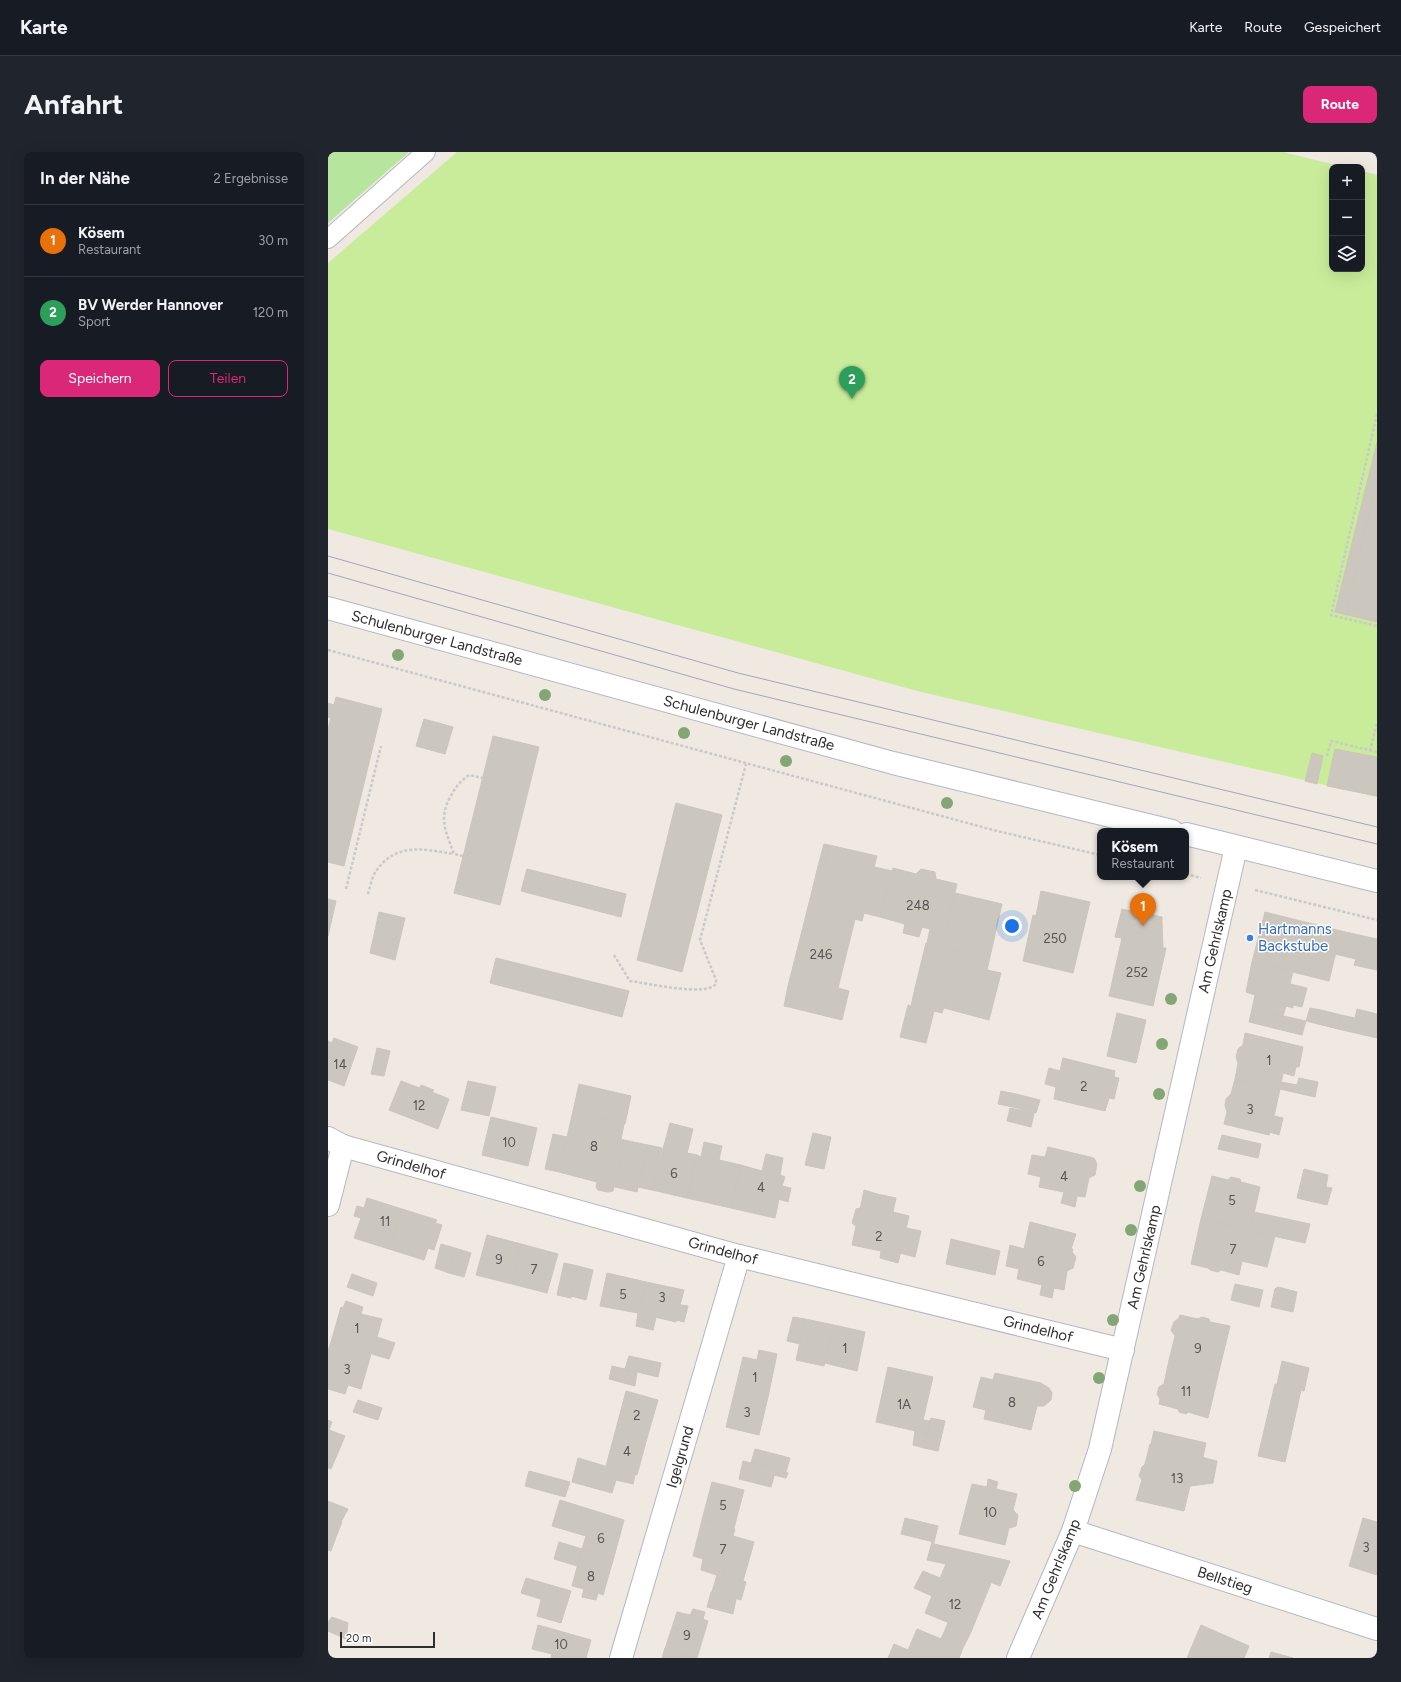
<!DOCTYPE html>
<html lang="de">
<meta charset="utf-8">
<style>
:root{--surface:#171b24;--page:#20242c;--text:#f1f3f6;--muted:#9ea1a6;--line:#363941;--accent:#db2777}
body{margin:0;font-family:Figtree,sans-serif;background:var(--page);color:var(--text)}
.controls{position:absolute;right:12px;top:12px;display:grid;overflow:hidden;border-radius:8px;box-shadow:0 4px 16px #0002}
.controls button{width:36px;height:36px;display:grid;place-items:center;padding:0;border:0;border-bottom:1px solid var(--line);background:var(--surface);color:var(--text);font:20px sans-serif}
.scale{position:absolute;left:12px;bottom:10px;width:95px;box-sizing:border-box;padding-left:4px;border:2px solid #2e2e2e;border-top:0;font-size:11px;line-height:14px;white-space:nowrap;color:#2e2e2e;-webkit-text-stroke:3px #fff;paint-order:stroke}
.you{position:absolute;left:684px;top:774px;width:14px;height:14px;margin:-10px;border:3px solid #fff;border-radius:50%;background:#1a73e8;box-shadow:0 0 0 6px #1a73e833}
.badge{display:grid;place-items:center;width:26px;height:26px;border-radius:50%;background:var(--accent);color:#fff;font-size:13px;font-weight:700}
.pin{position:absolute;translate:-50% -33px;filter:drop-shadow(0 1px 2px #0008)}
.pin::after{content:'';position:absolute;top:21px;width:14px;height:12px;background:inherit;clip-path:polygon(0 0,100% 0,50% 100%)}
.popup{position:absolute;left:769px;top:676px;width:92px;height:52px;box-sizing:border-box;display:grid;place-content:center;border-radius:8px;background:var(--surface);filter:drop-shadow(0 1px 3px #0005);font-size:13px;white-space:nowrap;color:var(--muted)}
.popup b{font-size:15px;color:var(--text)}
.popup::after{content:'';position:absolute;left:50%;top:100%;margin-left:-8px;border:8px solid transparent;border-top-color:var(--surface)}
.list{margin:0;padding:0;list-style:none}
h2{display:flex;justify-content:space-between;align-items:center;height:52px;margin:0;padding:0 16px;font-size:17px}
h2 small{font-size:13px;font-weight:400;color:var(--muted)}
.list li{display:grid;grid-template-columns:26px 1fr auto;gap:12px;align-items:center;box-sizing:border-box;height:72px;padding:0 16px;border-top:1px solid var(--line)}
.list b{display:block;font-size:15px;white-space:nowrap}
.list p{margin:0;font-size:13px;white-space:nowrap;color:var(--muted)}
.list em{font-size:13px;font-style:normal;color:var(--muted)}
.actions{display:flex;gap:8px;padding:12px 16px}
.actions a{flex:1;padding:9px 0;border:1px solid var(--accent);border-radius:8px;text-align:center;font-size:14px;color:var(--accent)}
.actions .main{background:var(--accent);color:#fff}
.icon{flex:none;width:22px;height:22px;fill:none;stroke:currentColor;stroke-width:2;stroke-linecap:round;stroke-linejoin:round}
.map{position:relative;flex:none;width:1049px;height:1506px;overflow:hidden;border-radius:8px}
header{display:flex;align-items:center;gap:24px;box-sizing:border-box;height:56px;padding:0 20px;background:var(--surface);border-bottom:1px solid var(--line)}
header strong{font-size:19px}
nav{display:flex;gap:22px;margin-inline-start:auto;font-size:14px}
.intro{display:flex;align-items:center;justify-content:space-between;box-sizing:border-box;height:96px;padding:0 24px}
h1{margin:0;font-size:28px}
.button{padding:10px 18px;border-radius:8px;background:var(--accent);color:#fff;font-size:14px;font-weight:700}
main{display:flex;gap:24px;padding:0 24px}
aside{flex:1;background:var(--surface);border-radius:8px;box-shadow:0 4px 16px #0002}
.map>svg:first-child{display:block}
.green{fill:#b6e59e}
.pitch{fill:#c9ec9a}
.building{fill:#cbc7bf;stroke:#cbc5ba}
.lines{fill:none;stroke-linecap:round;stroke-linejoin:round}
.lane-casing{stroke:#b4b7c1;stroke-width:20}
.street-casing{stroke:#b4b7c1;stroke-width:24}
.secondary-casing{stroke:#b4b7c1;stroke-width:24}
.path{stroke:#c9c9c9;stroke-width:2.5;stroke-dasharray:3 2;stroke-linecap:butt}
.lane{stroke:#fff;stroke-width:18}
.street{stroke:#fff;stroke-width:22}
.secondary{stroke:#fff;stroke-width:22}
.tram{stroke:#a3a6b8;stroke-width:1}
.tree{fill:#84a574}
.shop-dot{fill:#3f7fe0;stroke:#fff;stroke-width:1.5}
.labels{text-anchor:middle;stroke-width:3;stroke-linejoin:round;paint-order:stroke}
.number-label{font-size:13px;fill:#555452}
.street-label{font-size:15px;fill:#2e2e2e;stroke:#fff}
.shop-label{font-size:15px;fill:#366cbe;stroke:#fff;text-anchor:start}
</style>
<header>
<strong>Karte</strong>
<nav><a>Karte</a><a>Route</a><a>Gespeichert</a></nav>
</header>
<div class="intro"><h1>Anfahrt</h1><a class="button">Route</a></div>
<main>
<aside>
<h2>In der Nähe<small>2 Ergebnisse</small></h2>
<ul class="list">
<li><span class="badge" style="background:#e8710a">1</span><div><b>Kösem</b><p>Restaurant</p></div><em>30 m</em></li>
<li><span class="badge" style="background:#2e9e5b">2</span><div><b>BV Werder Hannover</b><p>Sport</p></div><em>120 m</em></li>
</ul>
<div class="actions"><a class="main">Speichern</a><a>Teilen</a></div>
</aside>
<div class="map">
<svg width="1049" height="1506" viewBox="0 0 1049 1506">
<rect width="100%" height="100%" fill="#efe9e1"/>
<!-- green -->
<polygon class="green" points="0,0 81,0 0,71"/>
<!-- pitch -->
<polygon class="pitch" points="129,0 955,0 1016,15 1004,15 1004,117 1034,117 1034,19 1049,23 1049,645 593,540 0,377 0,111"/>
<!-- building -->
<g class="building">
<polygon points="1049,290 1049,470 1007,460"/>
<polygon points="1045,346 1049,347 1049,462 1019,455"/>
<polygon points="8,545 54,557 16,714 0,710 0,577"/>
<polygon points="0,551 6,553 3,566 0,565"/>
<polygon points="96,567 125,575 117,602 88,594"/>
<polygon points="165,584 211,595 172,753 126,741"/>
<polygon points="1007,597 1049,605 1049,644 999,634"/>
<polygon points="984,601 995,604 989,632 977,629"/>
<polygon points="348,651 394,663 354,820 309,808"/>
<polygon points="496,692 501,693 496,715 490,714"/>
<polygon points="501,693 549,704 546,715 564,719 552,765 536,761 534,769 527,767 510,836 521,839 514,868 461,855 466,836 460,834 479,759 484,761 488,744 483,743 490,714 496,715"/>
<polygon points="565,716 588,722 593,717 607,720 608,727 629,732 617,781 594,775 591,785 575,781 577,772 552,765"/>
<polygon points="199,717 298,742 293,765 193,739"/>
<polygon points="713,739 762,750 745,821 695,809 705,763 708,764"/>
<polygon points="627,741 674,752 659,818 673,821 661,868 616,856 619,845 587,836 598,791 631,799 635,786 617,781"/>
<polygon points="483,743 488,744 484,761 479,759"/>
<polygon points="0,747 8,749 0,784"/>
<polygon points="794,757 821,763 820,768 834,771 835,796 838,796 825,854 781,844 794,786 787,785"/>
<polygon points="51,760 77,766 67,808 42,801"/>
<polygon points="937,760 1013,779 1001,829 924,810"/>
<polygon points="821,762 834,765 834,771 820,768"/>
<polygon points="602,777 635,786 631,799 599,791"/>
<polygon points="1013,779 1049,787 1049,818 1026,813 1028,807 1007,802"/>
<polygon points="168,806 301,839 294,865 162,831"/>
<polygon points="924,810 965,819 962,832 979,836 974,855 965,853 965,856 958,854 955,864 924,857 927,843 918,840"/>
<polygon points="460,834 466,836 461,855 456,854"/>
<polygon points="587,836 619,845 614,861 606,859 598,891 572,885 580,853 583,854"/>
<polygon points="982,856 993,858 990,872 978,869"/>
<polygon points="924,857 978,869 974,883 921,870"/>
<polygon points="1029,857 1049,862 1049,886 1010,877 1013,863 1027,866"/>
<polygon points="993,858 1013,863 1010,877 990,872"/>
<polygon points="789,861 818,868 808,911 779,904"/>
<polygon points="917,881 975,895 971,915 968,915 966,924 955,921 952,937 907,927 910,911 908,905 910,897 915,893"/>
<polygon points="6,886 30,895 16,934 0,928 0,889 4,891"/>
<polygon points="49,896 62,899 56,924 43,922"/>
<polygon points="735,906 787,919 786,925 791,926 786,947 781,946 777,959 726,947 728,935 717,932 721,916 732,919"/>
<polygon points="971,926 990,930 987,945 952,937 953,930 969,933"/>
<polygon points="907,927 952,937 946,964 955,966 951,983 942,980 941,983 896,972 899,960 897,954 898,947 903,942"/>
<polygon points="73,929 92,936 93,933 106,938 104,940 121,947 110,977 61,958"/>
<polygon points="140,929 168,935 161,964 133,958"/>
<polygon points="251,932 303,944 297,972 245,959"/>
<polygon points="673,939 688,942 685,955 670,952"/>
<polygon points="688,942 712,948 708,961 685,955"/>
<polygon points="682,956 706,961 703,975 679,969"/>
<polygon points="245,959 296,972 293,987 296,988 293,1000 295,1000 285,1039 280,1040 270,1038 268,1035 269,1030 231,1020"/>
<polygon points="163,965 209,976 200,1014 154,1003"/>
<polygon points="342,971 365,977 359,1001 369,1003 359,1046 324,1038"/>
<polygon points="485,981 503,985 496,1017 477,1013"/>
<polygon points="225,982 239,985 231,1020 217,1017"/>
<polygon points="894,983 933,992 930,1006 890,997"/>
<polygon points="296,988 320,993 309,1040 287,1035 295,1000 293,1000"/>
<polygon points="376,990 394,994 391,1008 413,1013 403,1056 359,1046 369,1003 373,1005"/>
<polygon points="320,993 334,996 324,1038 310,1035"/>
<polygon points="720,995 766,1006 769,1012 767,1023 761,1026 757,1045 749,1044 747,1055 733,1051 736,1040 711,1035 713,1025 700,1022 704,1003 717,1005"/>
<polygon points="438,1002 455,1006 452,1023 457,1025 454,1034 463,1036 460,1050 451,1047 447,1066 403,1056 413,1013 434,1019"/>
<polygon points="976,1017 1000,1023 998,1035 1004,1036 999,1053 969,1046"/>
<polygon points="884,1024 900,1028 903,1025 912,1027 913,1030 932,1035 922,1079 873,1067"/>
<polygon points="536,1038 549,1042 545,1055 533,1053"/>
<polygon points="549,1042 568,1046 565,1060 581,1064 570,1111 552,1106 553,1099 524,1093 528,1074 524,1071 528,1057 532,1056 533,1053 545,1055"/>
<polygon points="39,1046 74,1057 61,1097 26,1086 33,1066 26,1064 29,1054 36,1056"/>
<polygon points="74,1057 109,1068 107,1071 114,1073 106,1098 100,1096 96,1108 61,1097"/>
<polygon points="926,1060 982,1072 977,1091 922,1079"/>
<polygon points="873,1067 947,1084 939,1115 914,1109 911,1123 893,1118 890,1120 882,1118 880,1116 863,1112"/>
<polygon points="702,1070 748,1082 743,1097 745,1097 744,1100 748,1105 745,1116 739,1119 736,1138 726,1136 724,1146 712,1143 714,1133 689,1127 691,1117 678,1114 682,1093 696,1097"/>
<polygon points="578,1076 593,1079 587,1105 572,1101"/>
<polygon points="159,1083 193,1092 184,1132 148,1123"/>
<polygon points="623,1087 672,1099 667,1123 618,1112"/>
<polygon points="113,1092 127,1096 121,1121 107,1116"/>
<polygon points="193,1092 230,1102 219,1141 184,1132"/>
<polygon points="127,1096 143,1101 136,1125 121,1121"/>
<polygon points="236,1111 250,1114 243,1146 229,1143"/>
<polygon points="250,1114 265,1118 258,1148 243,1144"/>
<polygon points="279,1121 318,1130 310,1161 272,1154"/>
<polygon points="24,1122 49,1131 45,1144 19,1135"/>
<polygon points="318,1130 356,1138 352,1153 360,1154 356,1170 348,1168 348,1170 310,1161"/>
<polygon points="907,1132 935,1138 931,1155 903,1148"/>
<polygon points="950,1135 969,1140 965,1160 943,1155 947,1137"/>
<polygon points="18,1149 35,1155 33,1162 54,1167 49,1185 67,1191 61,1207 3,1190 13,1155 15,1156"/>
<polygon points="310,1161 328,1165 325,1178 308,1174"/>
<polygon points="852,1163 870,1167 874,1165 881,1167 882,1170 902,1174 891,1219 841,1208 847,1184 843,1178 846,1170 851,1166"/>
<polygon points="465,1165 477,1167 472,1192 459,1189"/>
<polygon points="477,1167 506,1173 496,1214 468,1208"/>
<polygon points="506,1173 537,1180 529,1219 497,1211"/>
<polygon points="3,1190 43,1202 33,1237 20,1233 17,1242 0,1237 0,1199"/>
<polygon points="431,1198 449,1202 440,1245 407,1238 415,1205 429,1208"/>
<polygon points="301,1204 333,1211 330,1225 297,1217"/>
<polygon points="841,1208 891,1219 880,1266 860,1260 858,1262 851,1260 850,1257 831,1252 832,1247 829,1242 831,1235 836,1232"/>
<polygon points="954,1209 981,1216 976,1239 949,1232"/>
<polygon points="284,1214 309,1220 307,1234 281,1227"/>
<polygon points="560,1215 605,1225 595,1268 604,1269 601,1282 548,1270"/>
<polygon points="667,1221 713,1231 721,1236 724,1241 723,1248 716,1254 709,1254 703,1278 656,1267 658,1258 645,1255 653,1225 665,1228"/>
<polygon points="947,1232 973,1238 957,1310 930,1304"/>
<polygon points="407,1238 440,1245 431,1283 398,1275"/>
<polygon points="298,1239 330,1248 319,1286 288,1277"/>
<polygon points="30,1248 54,1256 50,1268 25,1260"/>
<polygon points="603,1266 617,1269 610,1299 596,1296"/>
<polygon points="0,1268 4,1270 1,1278 17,1284 3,1317 0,1316"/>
<polygon points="288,1277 319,1286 309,1323 278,1314"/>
<polygon points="587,1279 600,1282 596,1296 585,1293"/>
<polygon points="826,1279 878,1291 875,1305 823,1292"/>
<polygon points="822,1292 889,1309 885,1331 862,1334 856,1359 808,1348 814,1328 811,1324 814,1315 817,1312"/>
<polygon points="427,1297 462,1306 458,1320 423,1311"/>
<polygon points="250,1306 307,1323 305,1332 288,1328 284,1341 244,1330"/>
<polygon points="415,1309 448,1317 443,1335 411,1327"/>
<polygon points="448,1318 460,1321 458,1326 446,1323"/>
<polygon points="201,1319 242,1330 237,1345 197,1334"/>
<polygon points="660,1327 670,1330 668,1337 689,1342 685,1358 690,1363 688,1374 681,1376 677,1393 631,1382 644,1332 659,1335"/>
<polygon points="384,1330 416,1338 406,1376 374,1368"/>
<polygon points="232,1348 296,1368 286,1405 254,1397 258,1384 224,1374"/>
<polygon points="0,1349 20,1357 13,1370 0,1365"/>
<polygon points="0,1365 14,1370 8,1385 0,1382"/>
<polygon points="577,1366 610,1374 606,1390 573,1382"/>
<polygon points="1035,1366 1049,1370 1049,1423 1021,1414"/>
<polygon points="374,1368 406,1376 407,1377 405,1384 426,1390 415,1429 394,1423 397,1413 365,1404"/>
<polygon points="0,1382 8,1385 3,1399 0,1398"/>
<polygon points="231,1390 254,1397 249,1414 226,1407"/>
<polygon points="604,1390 606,1390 606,1392 682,1409 672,1434 618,1412 599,1408"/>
<polygon points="254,1397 286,1405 275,1443 270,1441 268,1448 254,1445 256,1437 244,1434"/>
<polygon points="375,1407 397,1413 394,1423 418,1430 413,1448 384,1440 389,1423 373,1418"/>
<polygon points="618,1412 663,1431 643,1480 597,1461 604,1444 586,1436 595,1419 612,1426"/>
<polygon points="198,1426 243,1439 238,1455 193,1441"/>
<polygon points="383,1440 408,1447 405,1462 379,1455"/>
<polygon points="213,1448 238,1455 233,1471 209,1464"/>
<polygon points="365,1457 377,1460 375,1467 380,1469 369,1506 337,1497 349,1460 362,1463"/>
<polygon points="4,1465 20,1471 18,1487 0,1479 0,1470"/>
<polygon points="620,1471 643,1480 635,1496 613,1487"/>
<polygon points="210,1473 263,1488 258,1506 223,1506 224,1502 204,1497"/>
<polygon points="873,1473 921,1494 916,1506 859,1506"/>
<polygon points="589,1477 635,1496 631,1506 599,1506 580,1498"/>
<polygon points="566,1492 580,1498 599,1506 560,1506"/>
<polygon points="337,1496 337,1497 369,1506 334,1506"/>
<polygon points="943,1500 965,1506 941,1506"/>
</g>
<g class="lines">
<!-- lane casing -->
<g class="lane-casing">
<polyline id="lane" points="0,87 98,0"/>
</g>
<!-- street casing -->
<g class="street-casing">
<g id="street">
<polyline points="0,986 15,994 411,1104 795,1198"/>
<polyline points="0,1053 15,994"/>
<polyline points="745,1379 1049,1477"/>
<polyline points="293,1506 411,1104"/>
<polyline points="690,1506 745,1379 772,1297 908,695"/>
</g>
</g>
<!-- secondary casing -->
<g class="secondary-casing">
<g id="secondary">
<polyline points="0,456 565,611 844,679"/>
<polyline points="858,682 1049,729"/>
</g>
</g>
<!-- path -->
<g class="path">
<polyline points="1049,262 1003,463 1049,474"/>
<polyline points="0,498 669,679 772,703"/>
<polyline points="1042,599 1049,571"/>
<polyline points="999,604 1003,589 1049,600"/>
<path d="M135 704 126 702C117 678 110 665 124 642 128 634 134 628 141 623L155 626"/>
<polyline points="858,722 873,726"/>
<polyline points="18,737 53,594"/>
<polyline points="927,738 1049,768"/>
<path d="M40 742C42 735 44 725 48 719 68 690 97 697 125 702"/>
<path d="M286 803 302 829C319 831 377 845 388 832V828L372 788 418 612"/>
</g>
<!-- lane -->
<use href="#lane" class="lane"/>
<!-- street -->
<use href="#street" class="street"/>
<!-- secondary -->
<use href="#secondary" class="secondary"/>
<!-- tram -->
<g class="tram">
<polyline points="0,404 410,521 1049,675"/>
<polyline points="0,421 406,537 1049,692"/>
</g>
</g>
<!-- trees -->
<g class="tree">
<circle cx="70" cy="503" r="6"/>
<circle cx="217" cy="543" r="6"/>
<circle cx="356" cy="581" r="6"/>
<circle cx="458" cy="609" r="6"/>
<circle cx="619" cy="651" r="6"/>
<circle cx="843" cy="847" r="6"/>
<circle cx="834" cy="892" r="6"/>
<circle cx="831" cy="942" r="6"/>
<circle cx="812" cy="1034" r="6"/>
<circle cx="803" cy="1078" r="6"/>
<circle cx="785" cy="1168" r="6"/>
<circle cx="771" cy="1226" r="6"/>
<circle cx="747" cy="1334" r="6"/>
</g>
<!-- markers -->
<circle class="shop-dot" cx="922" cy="786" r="4"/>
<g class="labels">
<!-- number labels -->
<g class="number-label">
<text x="590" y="758">248</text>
<text x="727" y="791">250</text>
<text x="493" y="807">246</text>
<text x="809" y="825">252</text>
<text x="941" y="913">1</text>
<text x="12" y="917">14</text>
<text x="756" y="939">2</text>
<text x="91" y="958">12</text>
<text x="922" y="962">3</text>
<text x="181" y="995">10</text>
<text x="266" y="999">8</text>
<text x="346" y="1026">6</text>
<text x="736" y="1029">4</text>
<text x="433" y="1040">4</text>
<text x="904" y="1053">5</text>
<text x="57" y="1074">11</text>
<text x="551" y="1089">2</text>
<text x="905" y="1102">7</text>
<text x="171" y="1112">9</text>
<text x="713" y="1114">6</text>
<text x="206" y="1122">7</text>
<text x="295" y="1147">5</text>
<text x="334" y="1150">3</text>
<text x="29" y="1181">1</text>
<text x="517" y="1201">1</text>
<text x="870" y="1201">9</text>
<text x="19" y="1222">3</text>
<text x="427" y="1230">1</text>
<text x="858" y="1244">11</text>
<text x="684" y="1255">8</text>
<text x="576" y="1257">1A</text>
<text x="419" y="1265">3</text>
<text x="309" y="1268">2</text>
<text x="299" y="1304">4</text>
<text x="849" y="1331">13</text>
<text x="395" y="1358">5</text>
<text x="662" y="1365">10</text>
<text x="273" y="1391">6</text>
<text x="1038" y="1400">3</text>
<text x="395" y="1402">7</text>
<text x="263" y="1429">8</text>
<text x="627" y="1457">12</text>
<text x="359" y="1488">9</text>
<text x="233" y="1497">10</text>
</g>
<!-- street labels -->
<g class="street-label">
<text transform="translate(109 486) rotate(15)" y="5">Schulenburger Landstraße</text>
<text transform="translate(421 571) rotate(15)" y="5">Schulenburger Landstraße</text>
<text transform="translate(887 789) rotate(-77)" y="5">Am Gehrlskamp</text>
<text transform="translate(83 1013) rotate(16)" y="5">Grindelhof</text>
<text transform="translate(395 1099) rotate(15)" y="5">Grindelhof</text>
<text transform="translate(816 1105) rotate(-77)" y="5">Am Gehrlskamp</text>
<text transform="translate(710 1177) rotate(14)" y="5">Grindelhof</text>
<text transform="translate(352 1305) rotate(-74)" y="5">Igelgrund</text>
<text transform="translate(728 1417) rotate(-68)" y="5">Am Gehrlskamp</text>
<text transform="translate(897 1428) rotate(18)" y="5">Bellstieg</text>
</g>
<!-- shop labels -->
<g class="shop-label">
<text x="930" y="782">Hartmanns<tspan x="930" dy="17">Backstube</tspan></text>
</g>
</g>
</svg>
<div class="controls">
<button>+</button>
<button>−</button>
<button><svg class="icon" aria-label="layers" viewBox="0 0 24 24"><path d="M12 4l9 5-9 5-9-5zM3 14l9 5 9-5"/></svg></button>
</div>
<div class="scale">20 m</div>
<div class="you"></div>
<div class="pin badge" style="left:815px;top:774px;background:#e8710a">1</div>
<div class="popup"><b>Kösem</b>Restaurant</div>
<div class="pin badge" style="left:524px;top:247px;background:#2e9e5b">2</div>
</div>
</main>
